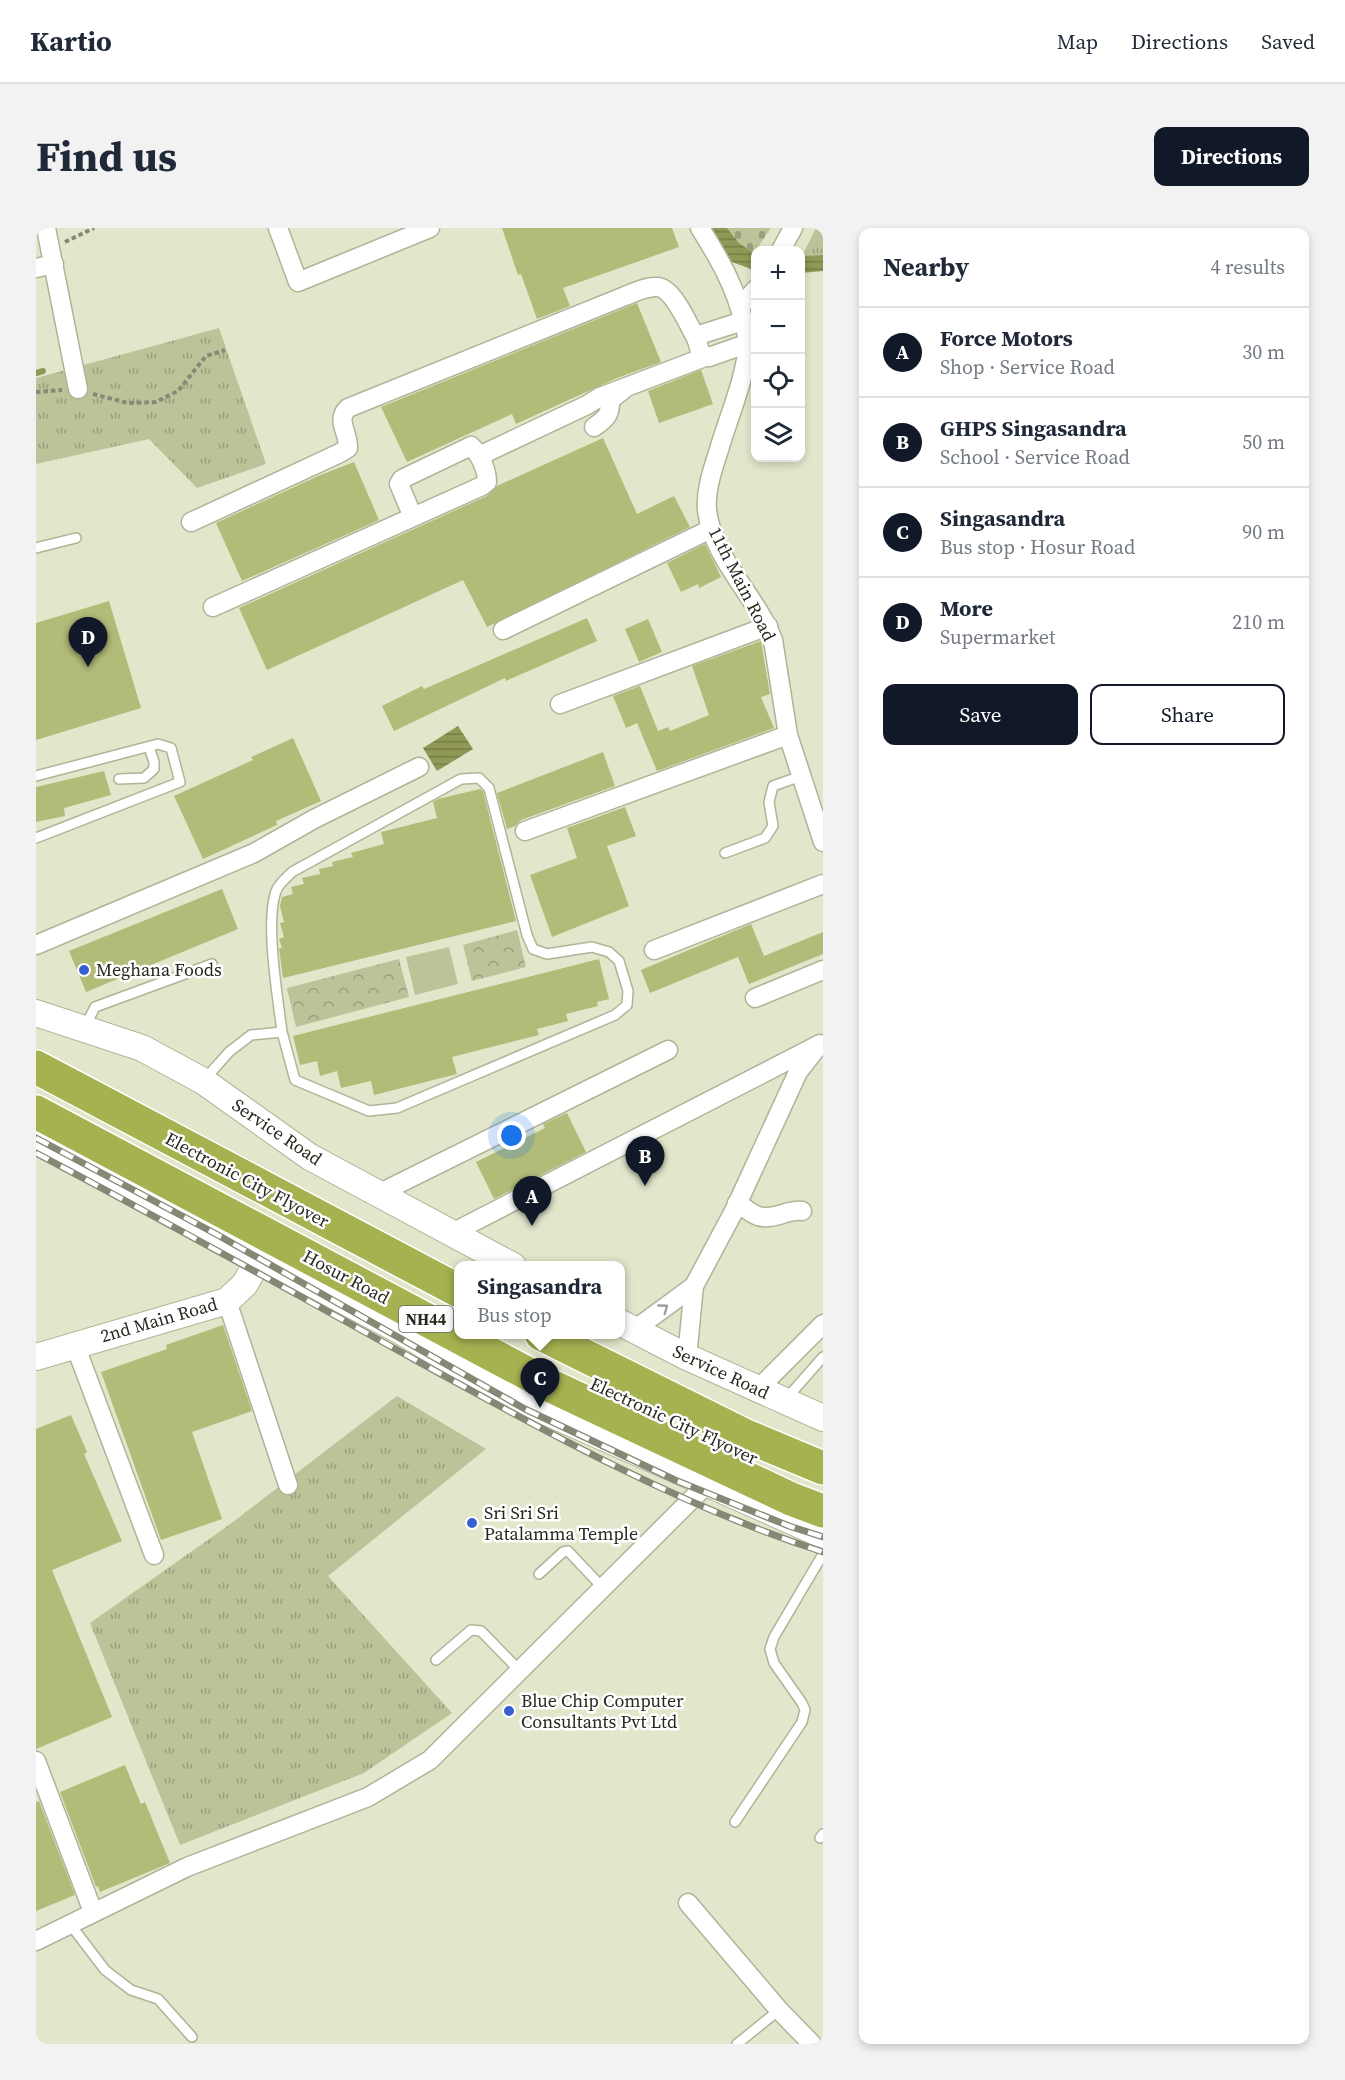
<!DOCTYPE html>
<meta charset="utf-8">
<style>
:root{--surface:#fff;--page:#f2f2f3;--text:#1f2937;--muted:#747a83;--line:#e0e1e3;--accent:#111827}
body{margin:0;font-family:"Source Serif 4",serif;background:var(--page);color:var(--text)}
.controls{position:absolute;right:18px;top:18px;display:grid;overflow:hidden;border-radius:12px;box-shadow:0 3px 9px #0003}
.controls button{width:54px;height:54px;display:grid;place-items:center;padding:0;border:0;border-bottom:2px solid var(--line);background:var(--surface);color:var(--text);font:30px sans-serif}
.you{position:absolute;left:476px;top:908px;width:21px;height:21px;margin:-15px;border:4px solid #fff;border-radius:50%;background:#1a73e8;box-shadow:0 0 0 9px #1a73e833}
.badge{display:grid;place-items:center;width:39px;height:39px;border-radius:50%;background:var(--accent);color:#fff;font-size:20px;font-weight:700}
.pin{position:absolute;translate:-50% -50px;filter:drop-shadow(0 2px 3px #0008)}
.pin::after{content:'';position:absolute;top:32px;width:21px;height:18px;background:inherit;clip-path:polygon(0 0,100% 0,50% 100%)}
.popup{position:absolute;left:418px;top:1033px;width:171px;height:78px;box-sizing:border-box;display:grid;place-content:center;border-radius:12px;background:var(--surface);filter:drop-shadow(0 2px 4px #0005);font-size:20px;white-space:nowrap;color:var(--muted)}
.popup b{font-size:22px;color:var(--text)}
.popup::after{content:'';position:absolute;left:50%;top:100%;margin-left:-12px;border:12px solid transparent;border-top-color:var(--surface)}
.list{margin:0;padding:0;list-style:none}
h2{display:flex;justify-content:space-between;align-items:center;height:78px;margin:0;padding:0 24px;font-size:26px}
h2 small{font-size:20px;font-weight:400;color:var(--muted)}
.list li{display:grid;grid-template-columns:39px 1fr auto;gap:18px;align-items:center;box-sizing:border-box;height:90px;padding:0 24px;border-top:2px solid var(--line)}
.list b{display:block;font-size:22px;white-space:nowrap}
.list p{margin:0;font-size:20px;white-space:nowrap;color:var(--muted)}
.list em{font-size:20px;font-style:normal;color:var(--muted)}
.actions{display:flex;gap:12px;padding:18px 24px}
.actions a{flex:1;padding:14px 0;border:2px solid var(--accent);border-radius:12px;text-align:center;font-size:21px;color:var(--accent)}
.actions .main{background:var(--accent);color:#fff}
.icon{flex:none;width:33px;height:33px;fill:none;stroke:currentColor;stroke-width:2;stroke-linecap:round;stroke-linejoin:round}
.map{position:relative;flex:none;width:787px;height:1816px;overflow:hidden;border-radius:12px}
header{display:flex;align-items:center;gap:36px;box-sizing:border-box;height:84px;padding:0 30px;background:var(--surface);border-bottom:2px solid var(--line)}
header strong{font-size:28px}
nav{display:flex;gap:33px;margin-inline-start:auto;font-size:21px}
.intro{display:flex;align-items:center;justify-content:space-between;box-sizing:border-box;height:144px;padding:0 36px}
h1{margin:0;font-size:42px}
.button{padding:15px 27px;border-radius:12px;background:var(--accent);color:#fff;font-size:21px;font-weight:700}
main{display:flex;gap:36px;padding:0 36px}
aside{flex:1;background:var(--surface);border-radius:12px;box-shadow:0 3px 9px #0003}
.map>svg:first-child{display:block}
.grass{fill:url(#grass-tufts)}
.cemetery{fill:url(#cemetery-stones)}
.park{fill:url(#park-crowns)}
.pitch{fill:#bcc399}
.water{fill:url(#water-rules)}
.lines{fill:none;stroke-linecap:round;stroke-linejoin:round}
.stream{stroke:#909856;stroke-width:6}
.building{fill:#b2bb78}
.lane-casing{stroke:#afb498;stroke-width:12}
.street-casing{stroke:#afb498;stroke-width:21}
.secondary-casing{stroke:#afb498;stroke-width:28}
.highway-casing{stroke:#fff;stroke-width:36}
.path{stroke:#868975;stroke-width:4;stroke-dasharray:4.5 3;stroke-linecap:butt}
.lane{stroke:#fff;stroke-width:9}
.street{stroke:#fff;stroke-width:18}
.secondary{stroke:#fff;stroke-width:26}
.highway{stroke:#a6b150;stroke-width:33}
.rail-casing{stroke:#858874;stroke-width:7}
.rail{stroke:#fff;stroke-width:4.5;stroke-dasharray:14;stroke-linecap:butt}
.oneway{stroke:#9e9f9a}
.poi-dot{fill:#3660d0;stroke:#fff;stroke-width:2}
.labels{text-anchor:middle;stroke-width:5;stroke-linejoin:round;paint-order:stroke}
.shield{fill:#fff;stroke:#686962;stroke-width:1.5}
.shield-label{font-size:16px;font-weight:bold;fill:#28291e}
.street-label{font-size:18px;fill:#28291e;stroke:#fff}
.poi-label{font-size:18px;fill:#28291e;stroke:#fff;text-anchor:start}
</style>
<header>
<strong>Kartio</strong>
<nav><a>Map</a><a>Directions</a><a>Saved</a></nav>
</header>
<div class="intro"><h1>Find us</h1><a class="button">Directions</a></div>
<main>
<div class="map">
<svg width="787" height="1816" viewBox="0 0 787 1816">
<defs>
<pattern id="grass-tufts" width="24" height="20" patternUnits="userSpaceOnUse" patternTransform="scale(1.5)"><rect width="24" height="20" fill="#bcc399"/><path d="M3 7l-1-3M5 7V3M7 7l1-3M15 17l-1-3M17 17v-4M19 17l1-3" fill="none" stroke="#999e7c"/></pattern>
<pattern id="cemetery-stones" width="16" height="16" patternUnits="userSpaceOnUse" patternTransform="scale(1.5)"><rect width="16" height="16" fill="#bcc399"/><path d="M2 7V4a2 2 0 0 1 4 0v3zM10 15v-3a2 2 0 0 1 4 0v3z" fill="#999e7c"/></pattern>
<pattern id="park-crowns" width="20" height="18" patternUnits="userSpaceOnUse" patternTransform="scale(1.5)"><rect width="20" height="18" fill="#bcc399"/><path d="M2 6a3 3 0 1 1 6 0M12 15a3 3 0 1 1 6 0" fill="none" stroke="#999e7c"/></pattern>
<pattern id="water-rules" width="6" height="5" patternUnits="userSpaceOnUse" patternTransform="scale(1.5)"><rect width="6" height="5" fill="#909856"/><path d="M0 2.5h6" fill="none" stroke="#767c47"/></pattern>
</defs>
<rect width="100%" height="100%" fill="#e2e7cb"/>
<!-- grass -->
<g class="grass">
<polygon points="780,0 787,0 787,27 766,28"/>
<polygon points="183,100 230,236 161,260 113,211 0,236 0,150"/>
<polygon points="361,1168 450,1221 292,1348 416,1485 328,1545 144,1617 54,1395 193,1297"/>
</g>
<!-- cemetery -->
<polygon class="cemetery" points="691,0 735,0 718,25 703,15"/>
<!-- park -->
<g class="park">
<polygon points="481,702 490,739 436,753 427,717"/>
<polygon points="363,731 373,769 260,799 251,760"/>
</g>
<!-- pitch -->
<polygon class="pitch" points="413,719 422,756 379,767 370,729"/>
<!-- water -->
<g class="water">
<polygon points="670,0 691,0 703,15 718,25 715,41 696,34"/>
<polygon points="787,27 787,43 765,45 766,28"/>
<polygon points="422,498 437,521 401,543 387,520"/>
</g>
<g class="lines">
<!-- stream -->
<polyline class="stream" points="0,145 7,143"/>
</g>
<!-- building -->
<g class="building">
<polygon points="466,0 636,0 643,19 527,60 534,78 501,91 485,46 482,47"/>
<polygon points="601,75 625,134 581,150 480,196 476,186 371,234 345,179"/>
<polygon points="665,142 677,176 623,195 612,163"/>
<polygon points="567,210 601,286 638,268 654,299 451,399 427,352 231,442 203,380 451,268 461,258"/>
<polygon points="318,234 343,292 206,353 180,295 282,248"/>
<polygon points="669,316 685,349 663,360 662,356 645,364 631,335"/>
<polygon points="73,373 105,480 0,512 0,395"/>
<polygon points="551,390 561,413 470,453 469,450 358,503 346,478 386,458 388,461"/>
<polygon points="612,391 626,424 603,434 589,401"/>
<polygon points="725,413 734,466 725,469 738,500 621,543 601,495 590,500 577,468 604,458 622,503 632,499 634,503 673,487 656,438"/>
<polygon points="257,510 285,573 240,593 241,597 167,631 138,568 217,532 215,529"/>
<polygon points="567,524 579,558 485,592 479,598 471,601 461,565"/>
<polygon points="68,543 75,567 28,580 29,588 0,594 0,559"/>
<polygon points="444,561 447,563 480,693 247,750 243,720 246,720 243,711 248,709 244,695 248,694 244,678 246,669 257,666 255,659 268,656 266,650 284,646 283,641 297,638 296,634 317,629 315,625 348,616 345,604 401,590 397,574 402,571"/>
<polygon points="589,579 600,608 571,618 593,678 516,709 494,647 541,630 531,600"/>
<polygon points="186,661 202,701 50,764 33,723"/>
<polygon points="715,696 728,728 787,704 787,726 713,756 702,729 614,765 605,742"/>
<polygon points="563,731 573,771 561,774 562,778 530,786 532,793 501,801 503,807 416,829 421,846 338,867 335,853 305,860 301,843 284,848 281,833 264,837 257,808"/>
<polygon points="531,885 550,924 458,971 440,934 509,900 507,896"/>
<polygon points="187,1097 216,1183 156,1204 186,1291 125,1312 65,1144 131,1121 130,1117"/>
<polygon points="35,1187 51,1224 48,1226 86,1313 16,1342 76,1489 0,1521 0,1201"/>
<polygon points="89,1537 105,1576 109,1574 134,1635 64,1664 62,1658 60,1659 24,1564"/>
<polygon points="3,1573 39,1667 0,1683 0,1574"/>
</g>
<g class="lines">
<!-- lane casing -->
<g class="lane-casing">
<g id="lane">
<polyline points="0,320 40,310"/>
<polyline points="0,548 122,516 135,520 144,554 0,610"/>
<polyline points="83,551 108,550 118,541 118,534 113,519"/>
<polyline points="689,625 729,610 737,598 733,574 737,558 765,548"/>
<polyline points="49,799 59,779 176,736"/>
<path d="M169 851 193 824 215 807 246 804 259 852 333 883 361 880 579 787 591 777 592 763 583 733 573 724 556 719 511 726 497 721 491 707 453 560 443 550 425 551 256 644C251 649 244 655 241 661 228 690 242 770 246 804"/>
<polyline points="750,1171 787,1129"/>
<polyline points="503,1346 527,1324 532,1323 567,1360"/>
<polyline points="400,1432 435,1402 445,1403 484,1443"/>
<polyline points="699,1594 766,1494 769,1482 766,1475 738,1435 734,1421 738,1409 787,1326"/>
<polyline points="784,1610 787,1606"/>
<polyline points="34,1696 69,1742 95,1762 122,1771 156,1809"/>
<polyline points="701,1816 743,1782"/>
</g>
</g>
<!-- street casing -->
<g class="street-casing">
<g id="street">
<polyline points="10,0 42,161"/>
<polyline points="242,0 262,54 394,0"/>
<path d="M664 0C684 32 699 58 708 95 709 102 713 110 712 117 709 150 695 183 685 215 679 236 669 259 671 282 677 332 720 367 737 412L752 507 787 614"/>
<polyline points="745,22 757,0"/>
<polyline points="0,40 18,36"/>
<polyline points="704,79 720,61"/>
<path d="M707 93 663 107 661 112C663 120 664 129 673 129L713 115"/>
<path d="M558 199C570 191 575 186 574 172L587 162"/>
<polyline points="443,228 551,177 564,169 669,129"/>
<path d="M155 294 304 225 312 220C313 205 299 192 312 180L589 68C599 64 611 58 622 59 638 61 653 98 661 112"/>
<path d="M177 379 446 258 451 254C451 242 444 226 435 218L366 251 363 256 377 289"/>
<polyline points="467,402 675,301"/>
<polyline points="524,476 732,398"/>
<polyline points="489,603 752,507"/>
<polyline points="0,717 218,625 278,591 383,539"/>
<polyline points="618,722 787,656"/>
<polyline points="719,770 787,742"/>
<polyline points="342,966 632,822"/>
<path d="M701 975C708 979 715 986 722 988 737 993 751 981 766 983"/>
<polyline points="416,1005 784,816"/>
<polyline points="191,1073 252,1257"/>
<polyline points="598,1102 658,1058"/>
<polyline points="39,1117 118,1327"/>
<polyline points="651,1129 658,1058 698,983 762,844 780,821"/>
<polyline points="722,1161 787,1096"/>
<polyline points="0,1533 57,1684"/>
<polyline points="652,1675 743,1782 776,1816"/>
<polyline points="0,1713 151,1639 332,1569 394,1532 671,1256"/>
</g>
</g>
<!-- secondary casing -->
<g class="secondary-casing">
<g id="secondary">
<polyline points="0,785 106,820 167,853 274,929 477,1038"/>
<polyline points="0,909 363,1102 472,1167 787,1307"/>
<polyline points="585,1095 651,1129 787,1190"/>
<polyline points="0,1129 191,1073 209,1056 225,1027"/>
</g>
</g>
<!-- highway casing -->
<g class="highway-casing">
<g id="highway">
<polyline points="0,839 423,1063"/>
<polyline points="0,884 513,1157 755,1271 787,1283"/>
<polyline points="505,1106 710,1208 787,1240"/>
</g>
</g>
<!-- path -->
<g class="path">
<polyline points="29,14 58,0"/>
<polyline points="0,164 26,162"/>
<polyline points="57,166 92,175 120,174 142,163 170,128 189,122"/>
</g>
<!-- lane -->
<use href="#lane" class="lane"/>
<!-- street -->
<use href="#street" class="street"/>
<!-- secondary -->
<use href="#secondary" class="secondary"/>
<!-- highway -->
<use href="#highway" class="highway"/>
<!-- rail casing -->
<g class="rail-casing">
<g id="rail">
<polyline points="0,910 180,1006 489,1181 639,1252 753,1298 787,1309"/>
<path d="M0 925C119 988 237 1053 354 1118 494 1195 635 1275 787 1324"/>
</g>
</g>
<!-- rail -->
<use href="#rail" class="rail"/>
</g>
<!-- one-way arrows -->
<defs><path id="oneway-chevron" d="M-2-3.5L2.5 0L-2 3.5" fill="none" stroke-width="1.6" stroke-linecap="round" stroke-linejoin="round" transform="scale(1.5)"/></defs>
<use class="oneway" href="#oneway-chevron" transform="translate(628 1080) rotate(-36)"/>
<!-- markers -->
<g class="poi-dot">
<circle cx="48" cy="742" r="6"/>
<circle cx="436" cy="1295" r="6"/>
<circle cx="473" cy="1483" r="6"/>
</g>
<g class="labels">
<!-- shield labels -->
<rect class="shield" x="363" y="1078" width="54" height="26" rx="4.5"/>
<g class="shield-label">
<text x="390" y="1097">NH44</text>
</g>
<!-- street labels -->
<g class="street-label">
<text transform="translate(706 356) rotate(63)" y="6">11th Main Road</text>
<text transform="translate(241 904) rotate(34)" y="6">Service Road</text>
<text transform="translate(211 952) rotate(28)" y="6">Electronic City Flyover</text>
<text transform="translate(310 1049) rotate(28)" y="6">Hosur Road</text>
<text transform="translate(123 1092) rotate(-16)" y="6">2nd Main Road</text>
<text transform="translate(685 1144) rotate(25)" y="6">Service Road</text>
<text transform="translate(638 1193) rotate(25)" y="6">Electronic City Flyover</text>
</g>
<!-- poi labels -->
<g class="poi-label">
<text x="60" y="748">Meghana Foods</text>
<text x="448" y="1291">Sri Sri Sri<tspan x="448" dy="21">Patalamma Temple</tspan></text>
<text x="485" y="1479">Blue Chip Computer<tspan x="485" dy="21">Consultants Pvt Ltd</tspan></text>
</g>
</g>
</svg>
<div class="controls">
<button>+</button>
<button>−</button>
<button><svg class="icon" aria-label="locate" viewBox="0 0 24 24"><circle cx="12" cy="12" r="6"/><path d="M12 2v4M12 18v4M2 12h4M18 12h4"/></svg></button>
<button><svg class="icon" aria-label="layers" viewBox="0 0 24 24"><path d="M12 4l9 5-9 5-9-5zM3 14l9 5 9-5"/></svg></button>
</div>
<div class="you"></div>
<div class="pin badge" style="left:496px;top:998px">A</div>
<div class="pin badge" style="left:609px;top:958px">B</div>
<div class="pin badge" style="left:504px;top:1180px">C</div>
<div class="popup"><b>Singasandra</b>Bus stop</div>
<div class="pin badge" style="left:52px;top:439px">D</div>
</div>
<aside>
<h2>Nearby<small>4 results</small></h2>
<ul class="list">
<li><span class="badge">A</span><div><b>Force Motors</b><p>Shop · Service Road</p></div><em>30 m</em></li>
<li><span class="badge">B</span><div><b>GHPS Singasandra</b><p>School · Service Road</p></div><em>50 m</em></li>
<li><span class="badge">C</span><div><b>Singasandra</b><p>Bus stop · Hosur Road</p></div><em>90 m</em></li>
<li><span class="badge">D</span><div><b>More</b><p>Supermarket</p></div><em>210 m</em></li>
</ul>
<div class="actions"><a class="main">Save</a><a>Share</a></div>
</aside>
</main>
